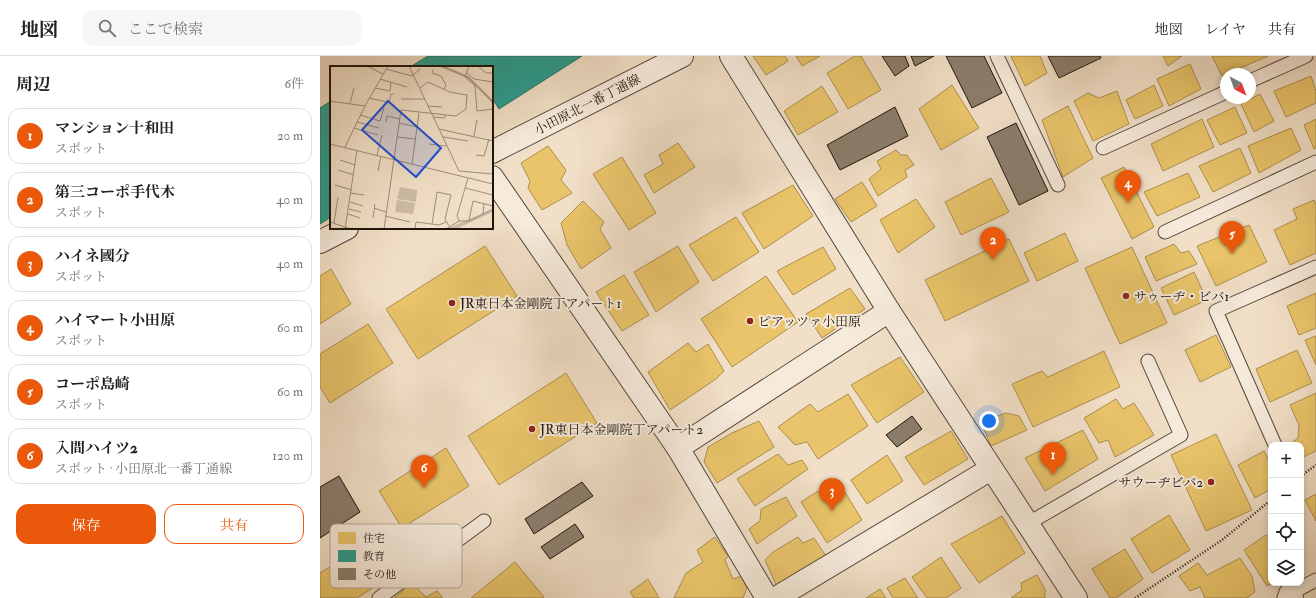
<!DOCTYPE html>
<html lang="ja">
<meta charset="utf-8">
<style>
:root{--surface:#fff;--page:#f6f6f6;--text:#222;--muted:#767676;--line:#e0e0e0;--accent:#ea580c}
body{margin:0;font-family:"IM FELL Double Pica","Noto Serif JP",serif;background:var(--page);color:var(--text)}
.controls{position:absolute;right:12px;bottom:12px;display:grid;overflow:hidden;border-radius:8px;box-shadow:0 2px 6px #0003}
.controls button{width:36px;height:36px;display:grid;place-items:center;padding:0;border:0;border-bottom:1px solid var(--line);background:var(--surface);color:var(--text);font:20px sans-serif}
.compass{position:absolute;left:900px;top:12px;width:36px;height:36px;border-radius:50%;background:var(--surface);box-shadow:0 2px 6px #0003;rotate:139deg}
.you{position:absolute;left:669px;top:365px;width:14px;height:14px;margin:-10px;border:3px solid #fff;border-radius:50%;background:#1a73e8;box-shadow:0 0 0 6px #1a73e833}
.badge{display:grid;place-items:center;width:26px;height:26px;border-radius:50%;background:var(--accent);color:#fff;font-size:13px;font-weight:700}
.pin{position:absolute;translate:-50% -33px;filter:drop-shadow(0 1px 2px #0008)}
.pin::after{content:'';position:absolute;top:21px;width:14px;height:12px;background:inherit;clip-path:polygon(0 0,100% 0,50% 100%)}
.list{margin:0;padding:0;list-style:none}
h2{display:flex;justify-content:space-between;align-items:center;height:52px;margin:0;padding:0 16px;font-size:17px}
h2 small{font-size:13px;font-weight:400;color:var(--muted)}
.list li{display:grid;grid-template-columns:26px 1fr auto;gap:12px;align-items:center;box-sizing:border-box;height:56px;margin:0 8px 8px;padding:0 8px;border:1px solid var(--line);border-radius:12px}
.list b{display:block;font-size:15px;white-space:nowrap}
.list p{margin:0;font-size:13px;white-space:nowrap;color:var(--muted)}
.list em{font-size:13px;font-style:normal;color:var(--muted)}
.actions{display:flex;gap:8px;padding:12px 16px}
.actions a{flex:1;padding:9px 0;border:1px solid var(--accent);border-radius:12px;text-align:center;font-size:14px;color:var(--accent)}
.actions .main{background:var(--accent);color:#fff}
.icon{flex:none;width:22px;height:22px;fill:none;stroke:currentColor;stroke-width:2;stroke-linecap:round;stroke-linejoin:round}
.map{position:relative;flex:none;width:996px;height:542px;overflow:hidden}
header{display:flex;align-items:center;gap:24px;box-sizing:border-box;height:56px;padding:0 20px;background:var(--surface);border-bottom:1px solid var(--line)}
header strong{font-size:19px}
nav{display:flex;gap:22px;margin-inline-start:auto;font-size:14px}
.search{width:280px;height:36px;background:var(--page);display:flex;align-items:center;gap:10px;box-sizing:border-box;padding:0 14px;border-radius:12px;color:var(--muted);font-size:15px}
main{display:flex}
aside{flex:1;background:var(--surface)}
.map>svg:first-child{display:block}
.homes{fill:#e9c46a;stroke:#ac8f4e}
.schools{fill:#2a9d8f;stroke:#267467}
.building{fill:#8b7e6d;stroke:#1d140b}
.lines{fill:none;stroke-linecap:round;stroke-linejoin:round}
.lane-casing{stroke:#52473a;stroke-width:15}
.street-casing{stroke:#52473a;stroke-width:24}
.path{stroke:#1d140b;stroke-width:2.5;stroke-dasharray:1 2;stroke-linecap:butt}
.lane{stroke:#f6eadb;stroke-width:13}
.street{stroke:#f6eadb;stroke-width:22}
.poi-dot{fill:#8f2418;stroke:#f6eadb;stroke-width:1.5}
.labels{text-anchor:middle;stroke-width:4;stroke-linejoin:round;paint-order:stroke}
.street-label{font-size:13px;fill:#1d140b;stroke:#f6eadb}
.poi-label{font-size:13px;fill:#1d140b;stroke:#f6eadb;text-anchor:start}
.inset-river{fill:none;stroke:#a99a87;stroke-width:2}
.inset-road{fill:none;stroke:#9c8e7c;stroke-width:1}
.view{fill:#1d4ed8;fill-opacity:0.15;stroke:#1d4ed8;stroke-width:2}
.inset-edge{fill:none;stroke:#1d140b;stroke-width:2}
.key{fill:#f6eadb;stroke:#b5aa9d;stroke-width:1}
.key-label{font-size:11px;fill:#1d140b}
</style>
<header>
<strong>地図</strong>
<div class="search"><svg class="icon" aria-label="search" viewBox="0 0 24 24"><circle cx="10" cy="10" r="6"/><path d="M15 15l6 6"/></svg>ここで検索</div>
<nav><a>地図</a><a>レイヤ</a><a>共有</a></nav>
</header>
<main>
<aside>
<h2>周辺<small>6件</small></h2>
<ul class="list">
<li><span class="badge">1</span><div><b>マンション十和田</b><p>スポット</p></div><em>20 m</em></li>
<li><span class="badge">2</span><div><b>第三コーポ手代木</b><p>スポット</p></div><em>40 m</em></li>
<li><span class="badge">3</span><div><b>ハイネ國分</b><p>スポット</p></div><em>40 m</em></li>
<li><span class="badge">4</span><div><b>ハイマート小田原</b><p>スポット</p></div><em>60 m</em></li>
<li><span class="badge">5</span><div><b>コーポ島崎</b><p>スポット</p></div><em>60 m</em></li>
<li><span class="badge">6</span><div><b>入間ハイツ2</b><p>スポット · 小田原北一番丁通線</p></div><em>120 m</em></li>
</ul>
<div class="actions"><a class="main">保存</a><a>共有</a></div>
</aside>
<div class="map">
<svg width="996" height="542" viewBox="0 0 996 542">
<rect width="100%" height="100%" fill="#f1dfc7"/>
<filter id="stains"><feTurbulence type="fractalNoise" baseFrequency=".005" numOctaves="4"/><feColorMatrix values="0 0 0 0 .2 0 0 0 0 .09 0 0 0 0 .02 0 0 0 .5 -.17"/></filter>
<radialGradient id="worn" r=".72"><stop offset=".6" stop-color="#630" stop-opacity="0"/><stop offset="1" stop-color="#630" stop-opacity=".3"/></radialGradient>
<!-- homes -->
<g class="homes">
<polygon points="433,0 465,0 468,5 446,19"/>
<polygon points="476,0 500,0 482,10"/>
<polygon points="535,0 541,0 561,34 528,53 507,17"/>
<polygon points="691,0 720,0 727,17 705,30"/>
<polygon points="843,0 862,0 848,10"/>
<polygon points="892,0 948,0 902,20"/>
<polygon points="870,8 881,33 849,50 837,23"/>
<polygon points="991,20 996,35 996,47 966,61 954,35"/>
<polygon points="632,29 659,72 621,94 599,53"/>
<polygon points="834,29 843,50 815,63 806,44"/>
<polygon points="502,30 518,56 478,79 464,55"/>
<polygon points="797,35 809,68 773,85 754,45 768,37 779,42"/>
<polygon points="940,38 954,65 934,76 921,48"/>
<polygon points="748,50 773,102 743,121 722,64"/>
<polygon points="915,51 927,77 900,89 887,64"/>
<polygon points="882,63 894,91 843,115 831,88"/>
<polygon points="996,63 996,92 994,93 984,69"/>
<polygon points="971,72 981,94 939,117 928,90"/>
<polygon points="358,87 375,111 334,137 324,119 343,108 339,99"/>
<polygon points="228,90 246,114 241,124 252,137 222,154 208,132 210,125 201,107"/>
<polygon points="920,92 931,117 893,136 879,110"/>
<polygon points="576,94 581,99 587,99 594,109 585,114 587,121 558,140 549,123 561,113 557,105"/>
<polygon points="302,101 336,157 309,174 273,118"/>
<polygon points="804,111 834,171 812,183 781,122"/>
<polygon points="868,117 880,141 837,160 824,136"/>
<polygon points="671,122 689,156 641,179 625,146"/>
<polygon points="542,126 557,150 531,166 515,143"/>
<polygon points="473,129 493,160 444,193 422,157"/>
<polygon points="596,143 615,171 578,197 560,164"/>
<polygon points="994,144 996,148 996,197 970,209 954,174 977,163 973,153"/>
<polygon points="263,145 284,166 280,173 291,192 261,213 247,189 241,167"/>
<polygon points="416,161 439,196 393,225 369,189"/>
<polygon points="929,169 947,206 896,230 877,190"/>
<polygon points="745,177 758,205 717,225 704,197"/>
<polygon points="689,183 709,225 625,265 605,224"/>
<polygon points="854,188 861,197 869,195 877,208 836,225 825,201"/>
<polygon points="165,190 197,240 98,303 66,253"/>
<polygon points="358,190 379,226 336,256 314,216"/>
<polygon points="503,191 516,213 473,239 457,215"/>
<polygon points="812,191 847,267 800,288 765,212"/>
<polygon points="11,213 31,248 0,268 0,220"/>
<polygon points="874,216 887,244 854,259 841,232"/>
<polygon points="304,219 329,259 302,275 276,236"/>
<polygon points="446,220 478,266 412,311 381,263"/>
<polygon points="530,232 545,253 502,282 486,258"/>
<polygon points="996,237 996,272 979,279 967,250"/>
<polygon points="48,268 73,307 10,347 0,331 0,298"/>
<polygon points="896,279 911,311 880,326 865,294"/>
<polygon points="996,280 996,309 985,284"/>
<polygon points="368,287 376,296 388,288 404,315 396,323 350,354 328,316"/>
<polygon points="977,294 992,327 950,346 936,313"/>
<polygon points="784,295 800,331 713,371 692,328 722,315 728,321"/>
<polygon points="580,301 604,336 557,367 531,329"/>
<polygon points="246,317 277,367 179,429 148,380"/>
<polygon points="996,337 996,395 981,402 981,389 969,389 978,382 979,369 970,349"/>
<polygon points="528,338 548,370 498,403 487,386 475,389 458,371 490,348 498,356"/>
<polygon points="796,343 803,353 814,347 834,379 795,401 788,384 779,387 764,362"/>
<polygon points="686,357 699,360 707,374 671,390 661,366"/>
<polygon points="439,365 454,391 397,427 384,406 388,391 412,377"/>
<polygon points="763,374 778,403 725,435 705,402"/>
<polygon points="631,375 648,403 604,429 585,401"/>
<polygon points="896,378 932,454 886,475 851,399"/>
<polygon points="126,392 149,430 82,472 59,435"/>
<polygon points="944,395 951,409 951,433 935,442 918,409"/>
<polygon points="458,398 468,409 482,404 488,413 435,450 417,423"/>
<polygon points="567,399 583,425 547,448 531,424"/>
<polygon points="517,423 542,464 507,487 481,446"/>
<polygon points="996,438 996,465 985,444"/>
<polygon points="466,441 477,460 437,488 429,473 440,465 441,453"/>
<polygon points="849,459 870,494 832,517 811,483"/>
<polygon points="682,460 705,497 659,527 631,488"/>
<polygon points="62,478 84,512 37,542 0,542 0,517"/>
<polygon points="946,479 950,482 951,481 952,527 947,530 924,494"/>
<polygon points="395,481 408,500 405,504 413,523 421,520 427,532 423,542 354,542 366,517 383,506 377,494"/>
<polygon points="478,481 483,487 494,482 506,500 457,531 445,504 453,496"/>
<polygon points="805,493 823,523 796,542 790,542 772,513"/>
<polygon points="621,501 641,532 626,542 607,542 592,521"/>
<polygon points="920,502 932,520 935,536 927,542 885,542 880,531 870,535 859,520 878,507 887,519"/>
<polygon points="195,506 224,541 222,542 151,542"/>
<polygon points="717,519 725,533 725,542 691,542 702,534 701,527"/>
<polygon points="585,522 598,542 573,542 567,532"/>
<polygon points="328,523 339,542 314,542 310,536"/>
<polygon points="92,527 106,541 117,535 123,542 74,542"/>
<polygon points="560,533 566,542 546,542"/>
</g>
<!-- schools -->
<g class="schools">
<polygon points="108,0 262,0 179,53 172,42 172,11 90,11"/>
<polygon points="11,45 11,161 0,168 0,52"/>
</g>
<!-- building -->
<g class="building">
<polygon points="562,0 585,0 589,10 575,20"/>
<polygon points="591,0 614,0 595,10"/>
<polygon points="626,0 664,0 682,37 652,52"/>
<polygon points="728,0 780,0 781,2 739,22"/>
<polygon points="575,51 588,80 520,114 507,89"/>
<polygon points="696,67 728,135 699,149 667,81"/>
<polygon points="592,360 602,373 577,391 566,379"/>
<polygon points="19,420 40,456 0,482 0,431"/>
<polygon points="262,426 273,440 214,478 205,463"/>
<polygon points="255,468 264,481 230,503 221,491"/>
</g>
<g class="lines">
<!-- lane casing -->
<g class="lane-casing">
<g id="lane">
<polyline points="677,0 738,129"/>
<polyline points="930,25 986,0"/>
<polyline points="783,92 906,36"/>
<polyline points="845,176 996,106"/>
<polyline points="955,389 896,255 996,211"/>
<polyline points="707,468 861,379 828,305"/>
<polyline points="964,541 996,524"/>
<polyline points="59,542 164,465"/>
</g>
</g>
<!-- street casing -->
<g class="street-casing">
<g id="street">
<polyline points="411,0 569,255 756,542"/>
<polyline points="172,96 362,0"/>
<polyline points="172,121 358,392 447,542"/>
<polyline points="0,186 27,172"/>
<polyline points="358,392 569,255"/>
<polyline points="970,538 972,542"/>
<polyline points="456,542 671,413"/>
</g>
</g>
<!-- path -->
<g class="path">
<polyline points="981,420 996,409"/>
<polyline points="815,542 902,484 951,444"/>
</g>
<!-- lane -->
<use href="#lane" class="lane"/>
<!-- street -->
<use href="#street" class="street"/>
</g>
<!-- markers -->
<g class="poi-dot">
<circle cx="806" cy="240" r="4"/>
<circle cx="132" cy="247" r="4"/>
<circle cx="430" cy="265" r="4"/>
<circle cx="212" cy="373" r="4"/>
<circle cx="891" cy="426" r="4"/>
</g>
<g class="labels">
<!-- street labels -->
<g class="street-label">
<text transform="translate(267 48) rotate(-27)" y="5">小田原北一番丁通線</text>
</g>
<!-- poi labels -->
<g class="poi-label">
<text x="814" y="245">サゥーヂ・ビバ1</text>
<text x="140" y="252">JR東日本金剛院丁アパート1</text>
<text x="438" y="270">ピアッツァ小田原</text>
<text x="220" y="378">JR東日本金剛院丁アパート2</text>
<text x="883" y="431" text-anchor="end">サウーヂビバ2</text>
</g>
</g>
<!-- overview -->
<g transform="translate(10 10)">
<rect width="163" height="163" fill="#f1dfc7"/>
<path d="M70 121 87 124 86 136 67 133ZM67 134 85 137 83 148 65 146ZM163 143V146L126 163H116Z" fill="#cdbca7"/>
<path class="inset-river" d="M111 0 138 11 163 36"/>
<path class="inset-road" d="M37 0 53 8M79 0 129 105M139 0 135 11 145 20 147 45 163 43M148 0 156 7H163M56 3 82 10 90 3M103 4 102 7 111 10 116 19 114 23M137 7 144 13 163 16M50 13 77 21M45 22 60 25 61 17M39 32 61 37M71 33H95M0 35 35 40M20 37 24 22M59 37 61 28H64M98 40 112 41M30 49 50 55 54 42M103 51 114 52 116 49M27 56 49 62M56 56 57 50 70 53M69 57 87 61M24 62 48 69M109 63 163 75M144 70 147 54M67 71 85 73M113 71 138 75M0 78 163 118M99 78 116 80M15 81 35 40 58 0M47 89 52 69M146 89 154 90 159 73M10 94 25 99M82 98 89 47M8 104 24 109M48 105 51 90M129 105 163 108M5 119 22 124M135 122 163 129M21 127 34 129M20 136 33 140M44 142 56 146M19 143 31 146M18 148 30 152M153 149 154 137M55 150 80 156M43 152 45 138M139 154 143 135 163 140M129 155 127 150 138 112M0 156 21 163M4 157 8 131M102 158 107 126 121 129 115 153 119 160M15 163 27 84M54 163 71 44 126 50 136 43 137 29 120 26 98 16 90 22M85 163 86 156 109 159 116 156M116 163 129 155H139L163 143"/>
<path class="view" d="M58 35 111 82 86 111 32 64Z"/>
<rect width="163" height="163" class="inset-edge"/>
</g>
<!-- legend -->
<rect x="10" y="468" width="132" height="64" rx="6" class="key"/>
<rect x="18" y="476" width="18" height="12" fill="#e9c46a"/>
<rect x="18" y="494" width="18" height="12" fill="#2a9d8f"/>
<rect x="18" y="512" width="18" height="12" fill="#8b7e6d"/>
<g class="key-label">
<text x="43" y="486">住宅</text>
<text x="43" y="504">教育</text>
<text x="43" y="522">その他</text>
</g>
<rect width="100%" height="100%" filter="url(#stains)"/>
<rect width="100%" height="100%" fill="url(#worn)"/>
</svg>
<div class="controls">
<button>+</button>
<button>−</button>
<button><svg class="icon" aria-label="locate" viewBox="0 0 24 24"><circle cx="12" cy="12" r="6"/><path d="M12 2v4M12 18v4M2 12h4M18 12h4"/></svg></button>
<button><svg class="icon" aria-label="layers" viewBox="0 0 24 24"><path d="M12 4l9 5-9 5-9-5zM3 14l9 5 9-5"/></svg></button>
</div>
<svg class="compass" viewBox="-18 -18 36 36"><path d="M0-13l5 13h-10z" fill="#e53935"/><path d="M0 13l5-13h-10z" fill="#767676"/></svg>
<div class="you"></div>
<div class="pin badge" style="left:733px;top:419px">1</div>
<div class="pin badge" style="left:673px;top:204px">2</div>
<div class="pin badge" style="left:512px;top:455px">3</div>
<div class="pin badge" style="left:808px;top:147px">4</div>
<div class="pin badge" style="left:912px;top:198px">5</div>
<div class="pin badge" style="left:104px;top:432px">6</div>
</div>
</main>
